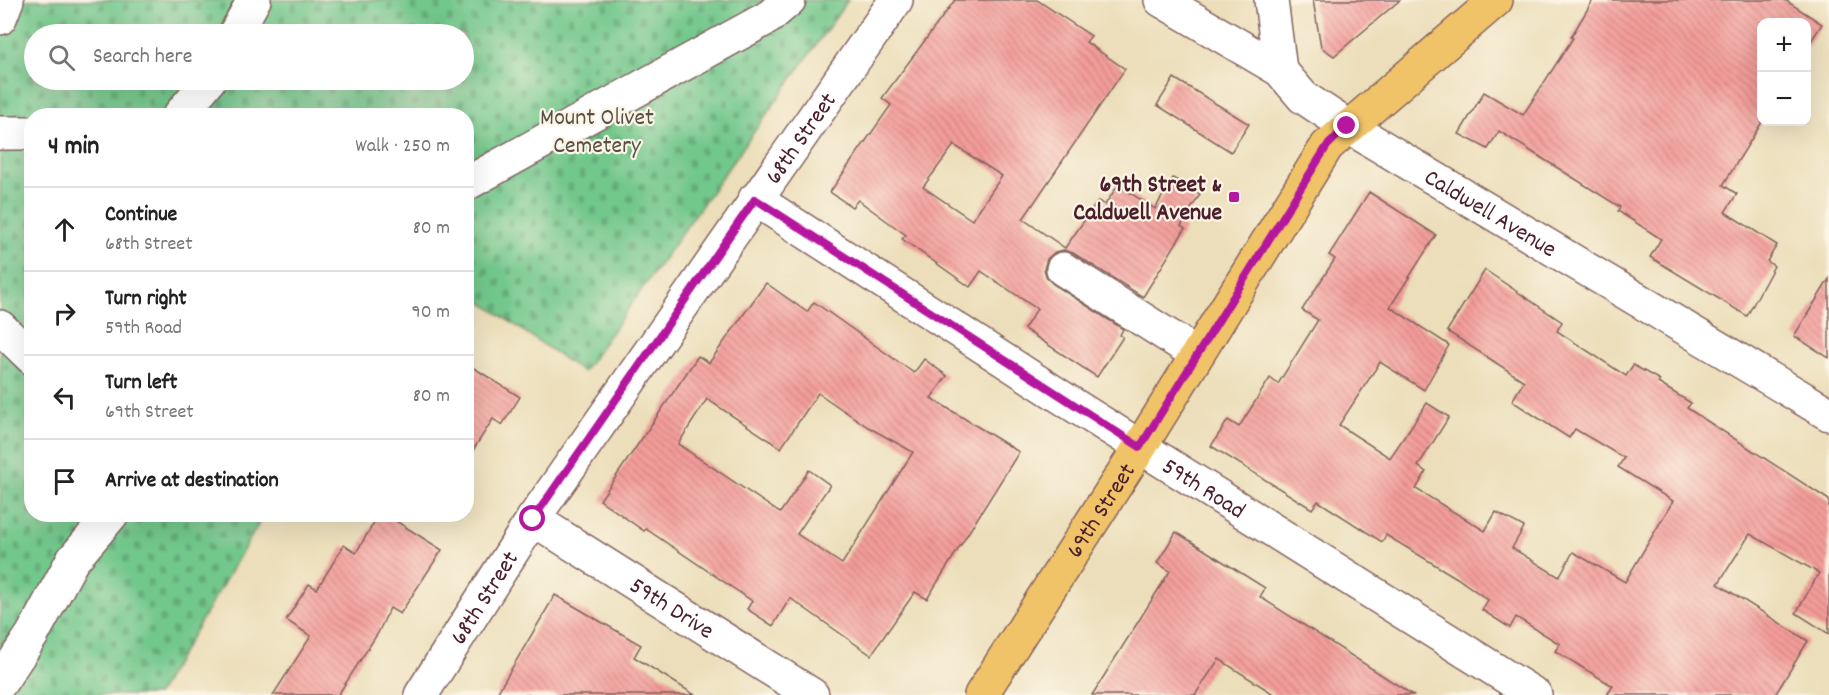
<!DOCTYPE html>
<meta charset="utf-8">
<style>
:root{--surface:#fff;--page:#f6f6f6;--text:#222;--muted:#767676;--line:#e0e0e0}
body{margin:0;font-family:Dekko,sans-serif;background:var(--page);color:var(--text)}
.controls{position:absolute;right:18px;top:18px;display:grid;overflow:hidden;border-radius:12px;box-shadow:0 6px 24px #0002}
.controls button{width:54px;height:54px;display:grid;place-items:center;padding:0;border:0;border-bottom:2px solid var(--line);background:var(--surface);color:var(--text);font:30px sans-serif}
.stop{position:absolute;width:18px;height:18px;margin:-14px;border:4px solid #b5179e;border-radius:50%;background:#fff}
.stop.end{background:#b5179e;border-color:#fff;box-shadow:0 2px 6px #0008}
.list{margin:0;padding:0;list-style:none}
h2{display:flex;justify-content:space-between;align-items:center;height:78px;margin:0;padding:0 24px;font-size:26px}
h2 small{font-size:20px;font-weight:400;color:var(--muted)}
.list li{display:grid;grid-template-columns:39px 1fr auto;gap:18px;align-items:center;box-sizing:border-box;height:84px;padding:0 24px;border-top:2px solid var(--line)}
.list b{display:block;font-size:22px;white-space:nowrap}
.list p{margin:0;font-size:20px;white-space:nowrap;color:var(--muted)}
.list em{font-size:20px;font-style:normal;color:var(--muted)}
.icon{flex:none;width:33px;height:33px;fill:none;stroke:currentColor;stroke-width:2;stroke-linecap:round;stroke-linejoin:round}
.map{position:relative;flex:none;width:1829px;height:695px;overflow:hidden}
.search{position:absolute;background:var(--surface);box-shadow:0 6px 24px #0002;left:24px;top:24px;width:450px;height:66px;display:flex;align-items:center;gap:15px;box-sizing:border-box;padding:0 21px;border-radius:33px;color:var(--muted);font-size:22px}
.panel{position:absolute;background:var(--surface);box-shadow:0 6px 24px #0002;left:24px;top:108px;width:450px;height:414px;border-radius:24px}
.map>svg:first-child{display:block}
.cemetery{fill:url(#cemetery-stones);stroke:#5e735b;stroke-width:1.5;fill-rule:evenodd}
.building{fill:url(#building-back-hatch);fill-rule:evenodd}
.lines{fill:none;stroke-linecap:round;stroke-linejoin:round}
.minor-casing{stroke:#83625d;stroke-width:36}
.major-casing{stroke:#83625d;stroke-width:36}
.minor{stroke:#fff;stroke-width:33}
.major{stroke:#f1c369;stroke-width:33}
.route{stroke:#b5179e;stroke-width:8}
.poi-dot{fill:#b5179e;stroke:#fcf5e5;stroke-width:2}
.labels{text-anchor:middle;stroke-width:4.5;stroke-linejoin:round;paint-order:stroke}
.park-label{font-size:24px;fill:#565148;stroke:#fcf5e5}
.street-label{font-size:24px;fill:#4a1f2b;stroke:#fcf5e5}
.poi-label{font-size:24px;font-weight:bold;fill:#4a1f2b;stroke:#fcf5e5;text-anchor:end}
</style>
<div class="map">
<svg width="1829" height="695" viewBox="0 0 1829 695">
<defs>
<pattern id="cemetery-stones" width="16" height="16" patternUnits="userSpaceOnUse" patternTransform="scale(1.5)"><rect width="16" height="16" fill="#72c78b"/><path d="M2 7V4a2 2 0 0 1 4 0v3zM10 15v-3a2 2 0 0 1 4 0v3z" fill="#64aa78"/></pattern>
<pattern id="building-back-hatch" width="6" height="6" patternUnits="userSpaceOnUse" patternTransform="scale(1.5)"><rect width="6" height="6" fill="#f49d9a"/><path d="M-1 5l2 2M0 0l6 6M5-1l2 2" fill="none" stroke="#c87f7e"/></pattern>
</defs>
<rect width="100%" height="100%" fill="#fcf5e5"/>
<filter id="ink" filterUnits="userSpaceOnUse"><feTurbulence type="fractalNoise" baseFrequency=".0167" numOctaves="2"/><feDisplacementMap in="SourceGraphic" scale="12" xChannelSelector="R" yChannelSelector="G"/><feConvolveMatrix kernelMatrix="1 2 1 2 8 2 1 2 1" color-interpolation-filters="sRGB"/></filter>
<filter id="wash" filterUnits="userSpaceOnUse"><feTurbulence type="fractalNoise" baseFrequency=".008" numOctaves="4" result="noise"/><feDisplacementMap in="SourceGraphic" scale="24" xChannelSelector="R" yChannelSelector="G"/><feGaussianBlur stdDeviation="1.35" result="paint"/><feColorMatrix in="noise" values="0 0 0 0 0 0 0 0 0 0 0 0 0 0 0 0 0 1.4 0 .05"/><feComposite in="paint" operator="in"/></filter>
<g filter="url(#wash)">
<rect width="100%" height="100%" fill="#ecdeba"/>
<!-- cemetery -->
<path class="cemetery" d="M0 0H848L583 372 467 292 466 116H32V514L264 515 157 695H0ZM34 34H464V80H34Z"/>
<g id="blocks">
<!-- building -->
<g class="building">
<path d="M955 0H1037L1091 36 1086 42 1125 69 1023 219 1065 248 1098 201 1105 205 1118 185 1155 209 1173 178 1200 194 1181 226 1185 229 1143 297 1073 253 1064 250 1055 252 1047 259 1044 269 1047 278 1053 284 1123 329 1120 335 1123 337 1097 377 1024 329 1037 309 981 271 970 287 902 239 906 235 858 200 852 207 830 192 891 105 882 98ZM954 145 1002 176 972 220 923 187Z"/>
<polygon points="1313,0 1400,0 1334,56 1321,47"/>
<polygon points="1593,0 1785,0 1822,24 1806,49 1806,22 1761,22 1762,122 1723,185 1737,194 1725,212 1777,245 1767,261 1774,266 1747,316 1650,257 1661,239 1618,211 1620,207 1537,155 1499,131 1488,149 1459,134 1484,92 1523,115 1573,38 1571,37"/>
<polygon points="1174,78 1249,124 1231,152 1157,105"/>
<polygon points="1369,192 1436,235 1390,307 1449,345 1424,390 1380,362 1339,425 1390,458 1427,403 1449,417 1418,466 1426,472 1416,489 1485,531 1496,512 1524,527 1512,548 1559,577 1573,552 1625,582 1673,501 1618,467 1624,458 1575,429 1569,438 1512,401 1524,381 1447,331 1485,270 1562,322 1557,331 1626,376 1633,365 1660,380 1658,383 1691,403 1687,408 1829,500 1829,634 1796,613 1819,573 1750,534 1718,584 1808,641 1775,695 1607,695 1613,686 1555,651 1560,644 1516,617 1510,628 1482,610 1488,600 1457,578 1386,535 1382,542 1318,501 1312,509 1211,446 1228,420 1239,427 1270,378 1278,384 1318,320 1302,310 1335,259 1329,255"/>
<polygon points="1829,279 1829,358 1794,336"/>
<path d="M766 283 807 312 814 302 914 373 924 359 947 376 931 398 1019 452 927 599 915 592 871 655 790 598 773 626 747 609 752 601 646 529 644 531 600 500 698 356 709 363ZM818 393 868 427 913 452 842 564 797 534 830 485 809 470 780 513 678 444 707 399 781 448Z"/>
<polygon points="466,363 520,397 502,425 493,419 466,461"/>
<polygon points="379,514 385,514 442,550 400,614 390,608 378,633 338,695 273,695 311,636 286,620 309,584 317,589 344,545 356,553"/>
<polygon points="1176,532 1265,588 1260,597 1413,695 1275,695 1219,659 1195,695 1092,695 1170,571 1157,563"/>
<polygon points="555,595 641,645 634,657 695,695 496,695"/>
</g>
</g>
</g>
<g filter="url(#ink)">
<use href="#blocks" fill-opacity="0" stroke="#83625d" stroke-width="1.5"/>
<g class="lines">
<!-- minor casing -->
<g class="minor-casing">
<g id="minor">
<path id="s1" d="M1161 0 1280 70 1303 97 1347 126 1829 414"/>
<polyline points="1271,0 1280,70"/>
<polyline points="0,18 7,0"/>
<polyline points="235,34 254,0"/>
<polyline points="179,116 209,80"/>
<polyline points="0,133 32,133"/>
<polyline points="466,184 769,17 789,0"/>
<path id="s2" d="M755 199 1072 404 1535 695"/>
<polyline points="1063,269 1197,354"/>
<polyline points="0,327 32,358"/>
<path id="s3" d="M533 519 812 695"/>
<polyline points="0,683 32,635 72,561 112,514"/>
<path id="s4" d="M421 695 533 519 896 0"/>
</g>
</g>
<!-- major casing -->
<g class="major-casing">
<g id="major">
<path id="s5" d="M981 695 1140 447 1327 146 1496 0"/>
</g>
</g>
<!-- minor -->
<use href="#minor" class="minor"/>
<!-- major -->
<use href="#major" class="major"/>
</g>
</g>
<g class="lines" filter="url(#ink)">
<!-- route -->
<polyline class="route" points="533,519 755,199 1140,447 1327,146 1347,126"/>
</g>
<!-- markers -->
<rect class="poi-dot" x="1228" y="191" width="12" height="12" rx="3"/>
<g class="labels">
<!-- park labels -->
<g class="park-label">
<text x="597" y="124">Mount Olivet<tspan x="597" dy="28">Cemetery</tspan></text>
</g>
<!-- street labels -->
<g class="street-label">
<text dy="8" stroke="none"><textPath href="#s4" startOffset="674">68th Street</textPath></text>
<text dy="8" stroke="none"><textPath href="#s1" startOffset="394">Caldwell Avenue</textPath></text>
<text dy="8" stroke="none"><textPath href="#s2" startOffset="534">59th Road</textPath></text>
<text dy="8" stroke="none"><textPath href="#s5" startOffset="220">69th Street</textPath></text>
<text dy="8" stroke="none"><textPath href="#s4" startOffset="116">68th Street</textPath></text>
<text dy="8" stroke="none"><textPath href="#s3" startOffset="165">59th Drive</textPath></text>
</g>
<!-- poi labels -->
<g class="poi-label">
<text x="1222" y="191">69th Street &amp;<tspan x="1222" dy="28">Caldwell Avenue</tspan></text>
</g>
</g>
</svg>
<div class="controls">
<button>+</button>
<button>−</button>
</div>
<div class="stop" style="left:533px;top:519px"></div>
<div class="stop end" style="left:1347px;top:126px"></div>
<div class="search"><svg class="icon" aria-label="search" viewBox="0 0 24 24"><circle cx="10" cy="10" r="6"/><path d="M15 15l6 6"/></svg>Search here</div>
<section class="panel">
<h2>4 min<small>Walk · 250 m</small></h2>
<ul class="list">
<li><svg class="icon" aria-label="ahead" viewBox="0 0 24 24"><path d="M12 20V5M6 11l6-6 6 6"/></svg><div><b>Continue</b><p>68th Street</p></div><em>80 m</em></li>
<li><svg class="icon" aria-label="right" viewBox="0 0 24 24"><path d="M7 20v-9h11M14 6l5 5-5 5"/></svg><div><b>Turn right</b><p>59th Road</p></div><em>90 m</em></li>
<li><svg class="icon" aria-label="left" viewBox="0 0 24 24"><path d="M17 20v-9H6M10 6l-5 5 5 5"/></svg><div><b>Turn left</b><p>69th Street</p></div><em>80 m</em></li>
<li><svg class="icon" aria-label="arrive" viewBox="0 0 24 24"><path d="M6 21V4h12l-3 4 3 4H6"/></svg><div><b>Arrive at destination</b></div></li>
</ul>
</section>
</div>
